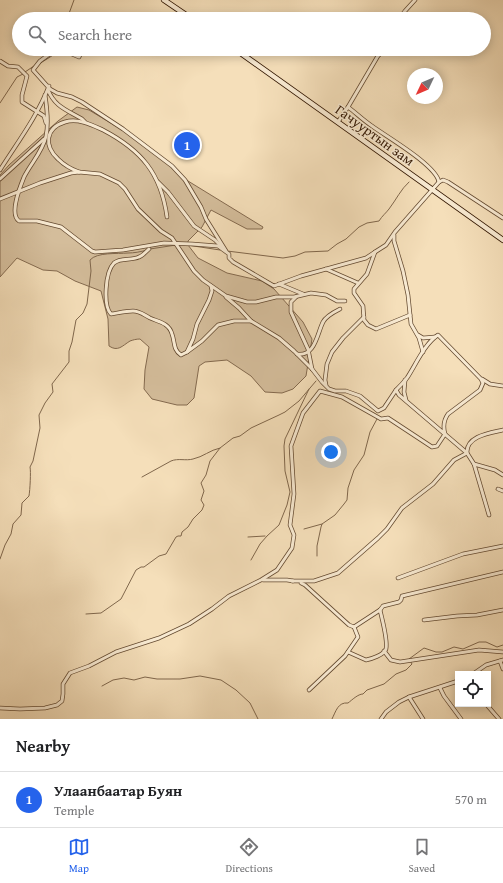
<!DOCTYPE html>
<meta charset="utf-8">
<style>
:root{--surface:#fff;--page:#f6f6f6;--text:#202124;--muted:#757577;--line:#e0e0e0;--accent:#2563eb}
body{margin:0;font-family:"Gentium Book Plus",serif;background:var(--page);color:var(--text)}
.controls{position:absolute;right:12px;bottom:12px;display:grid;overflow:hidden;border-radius:0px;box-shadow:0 2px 10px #0003}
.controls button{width:36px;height:36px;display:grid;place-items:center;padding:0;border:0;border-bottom:1px solid var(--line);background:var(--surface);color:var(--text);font:20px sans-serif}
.compass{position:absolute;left:407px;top:68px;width:36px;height:36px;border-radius:50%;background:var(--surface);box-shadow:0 2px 10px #0003;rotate:226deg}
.you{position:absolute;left:331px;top:452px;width:14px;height:14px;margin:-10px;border:3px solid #fff;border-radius:50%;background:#1a73e8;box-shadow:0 0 0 6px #1a73e833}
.badge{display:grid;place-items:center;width:26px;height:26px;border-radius:50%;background:var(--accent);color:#fff;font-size:13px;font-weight:700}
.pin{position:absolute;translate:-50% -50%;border:2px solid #fff;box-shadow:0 1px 4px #0006}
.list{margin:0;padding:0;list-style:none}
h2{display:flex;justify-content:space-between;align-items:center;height:52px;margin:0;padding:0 16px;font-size:17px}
h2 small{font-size:13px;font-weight:400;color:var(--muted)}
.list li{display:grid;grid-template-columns:26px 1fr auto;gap:12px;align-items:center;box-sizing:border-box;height:56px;padding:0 16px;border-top:1px solid var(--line)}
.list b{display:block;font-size:15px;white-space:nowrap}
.list p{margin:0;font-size:13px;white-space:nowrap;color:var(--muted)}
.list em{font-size:13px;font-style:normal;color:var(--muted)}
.icon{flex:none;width:22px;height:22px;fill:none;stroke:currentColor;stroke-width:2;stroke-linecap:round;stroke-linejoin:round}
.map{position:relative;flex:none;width:503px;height:719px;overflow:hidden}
.search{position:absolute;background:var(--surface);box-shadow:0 2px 10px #0003;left:12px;right:12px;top:12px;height:44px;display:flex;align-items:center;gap:10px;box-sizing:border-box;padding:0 14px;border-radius:22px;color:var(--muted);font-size:15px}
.sheet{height:108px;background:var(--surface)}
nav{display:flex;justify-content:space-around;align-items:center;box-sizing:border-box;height:56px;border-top:1px solid var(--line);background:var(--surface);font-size:11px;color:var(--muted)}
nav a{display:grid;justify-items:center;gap:2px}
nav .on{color:var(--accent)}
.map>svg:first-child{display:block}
.green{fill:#d4bd9b;stroke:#846a4f}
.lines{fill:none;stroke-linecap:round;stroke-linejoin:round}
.stream{stroke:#80674c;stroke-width:1}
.minor-casing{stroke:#644a31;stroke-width:4.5}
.secondary-casing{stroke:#341803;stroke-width:6}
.minor{stroke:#f8ead2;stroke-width:3}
.secondary{stroke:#f8ead2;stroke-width:4.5}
.labels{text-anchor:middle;stroke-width:3;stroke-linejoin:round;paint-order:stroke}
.street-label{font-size:14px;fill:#341803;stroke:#f8ead2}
</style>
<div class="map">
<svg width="503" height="719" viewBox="0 0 503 719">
<rect width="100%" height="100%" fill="#f5dfba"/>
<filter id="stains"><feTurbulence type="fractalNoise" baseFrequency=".005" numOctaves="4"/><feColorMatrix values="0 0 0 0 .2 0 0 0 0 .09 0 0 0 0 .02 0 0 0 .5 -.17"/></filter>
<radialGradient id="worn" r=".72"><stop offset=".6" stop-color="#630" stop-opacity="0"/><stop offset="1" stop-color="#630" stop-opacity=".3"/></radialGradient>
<!-- green -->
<path class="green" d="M77 107 89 110 129 134 151 149 188 181 263 227 262 229H247L211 210 202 227 188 241V245L198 258 227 273 262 281 274 289 303 322 312 339 306 376 293 389 282 393 265 392 251 376 227 360 205 362 199 366 194 398 187 405H177L152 399 144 389 145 370 149 347 140 339C136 339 133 340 130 341 122 346 118 352 109 346L108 319 101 291 75 281 57 271 43 270 17 258 0 277V175L9 165 58 121Z"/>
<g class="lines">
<!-- stream -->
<g class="stream">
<polyline points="67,19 74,0"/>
<polyline points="39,64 58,52"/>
<polyline points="25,72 34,66"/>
<polyline points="0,103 17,77 23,74"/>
<polyline points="187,245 220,250"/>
<polyline points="150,249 176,245"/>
<path d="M227 251 283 258 295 256 305 252 328 251 337 244 346 239 359 227 367 223 379 221C382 216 386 213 389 209 396 200 401 189 409 182"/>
<polyline points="384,405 389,398"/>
<path d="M142 477 171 461C178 458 186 461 193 459 203 457 210 450 220 448"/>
<polyline points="304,529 322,524"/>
<polyline points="248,537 265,536"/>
<polyline points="317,556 317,546 321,527 322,524 335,515 344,504 347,500 348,488 354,470 364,455 370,432 377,419"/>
<path d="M0 559 5 545 11 534 13 524 21 515 22 503 29 496C30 490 31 471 30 467L33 461 40 428 39 415 45 403 53 392 52 384 69 362V351L72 342 76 320 83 313 87 304 91 271 90 260C97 252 117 254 128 253 134 253 140 252 147 250"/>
<polyline points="251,560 260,544 267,536 279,525 287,505 290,492 285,471 284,446 285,439 309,389"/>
<polyline points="86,614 101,613 121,599 136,570 141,567 144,567 159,556 166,554 176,537 178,536 181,536 182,532 188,527 193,519 202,510 204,505 201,500 204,491 201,483 206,475 210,461 220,448 233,438 240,436 251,428 279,415 285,412 299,401 316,381"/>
<polyline points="102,686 113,680 124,678 134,680 145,677 157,679 180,679 200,676 221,680 236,690 250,703 258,719"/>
<path d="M332 719C336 711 338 702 348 703 352 700 358 694 363 694L367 690 384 684 396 674 406 670 412 664 409 659 424 648 436 652H442L454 647 463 649 479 642H486L497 647 503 645"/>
</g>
<!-- minor casing -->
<g class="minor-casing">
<g id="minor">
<polyline points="399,19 405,11 415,0"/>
<polyline points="83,49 79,57 67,52 55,50 40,61 33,70 50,89 57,93 72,97 82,102 123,129 172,166 185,180 201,207 206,219 226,251"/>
<polyline points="370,49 379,55"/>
<path d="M382 49 348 107C356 113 363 120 372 126 387 137 436 165 439 182"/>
<polyline points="0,61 8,66 18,67 27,76 22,95 22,102 44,116 46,123"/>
<path d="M48 90C55 107 67 110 82 119L85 122"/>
<path d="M45 95C47 108 49 123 46 136 43 151 31 163 24 177 20 187 9 214 19 221H37L61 227 92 251 95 252 123 250 164 243 192 244 218 246 229 254V258L233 262 274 286 301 276 366 258 375 252"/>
<polyline points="338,122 348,107"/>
<path d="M0 170C17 143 37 117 49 86"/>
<path d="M79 172C71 169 64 165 58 159 44 146 45 128 65 122 78 118 92 125 103 130 141 150 161 173 167 217"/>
<polyline points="0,179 44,139"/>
<polyline points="158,182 168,192 194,226 215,240 222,247"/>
<polyline points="0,199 40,183 71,173 79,172 100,174 119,183 125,189 138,209 161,231 172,238 194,271 203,280 226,296 247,302 256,302 276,297 294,297 311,293 326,295 337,301 345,301"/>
<polyline points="394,235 394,241 403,271 408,295 411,324 419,338 423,352"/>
<path d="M149 249C146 252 142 256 139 257 131 261 121 257 114 263 105 272 103 306 111 314 118 313 126 311 133 311 140 311 144 315 150 318 159 322 169 323 172 334 175 342 173 350 181 355L187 352"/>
<polyline points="326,269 358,283"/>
<polyline points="279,284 303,294"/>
<polyline points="211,286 212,291 209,300 197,324 193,339 187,352 202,341 218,325 234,321 251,321"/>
<polyline points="226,297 239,308 251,321 279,338 294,351 312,369 322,382 329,389 335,391 346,391 360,396 378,411 384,408 396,390"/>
<polyline points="296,297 291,302 291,312 308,349 312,369"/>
<polyline points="410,315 376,329 368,325 364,320 363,306 354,293 354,289 367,274 375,252 386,245 395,232 439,182 443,180 448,182 503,218"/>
<polyline points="418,335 423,338 435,337"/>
<path d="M297 354C315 357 317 334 323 322 326 316 334 312 340 309"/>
<polyline points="482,379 490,384 503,386"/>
<polyline points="405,380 404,392 406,400"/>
<polyline points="326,385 325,380 327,364 332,352 343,338 364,317"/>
<path d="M445 434C443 427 443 421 448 414L480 390 483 383 481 379 438 335C425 343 415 366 407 378 404 382 400 386 396 390L399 395 467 453 474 464 489 515"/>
<polyline points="474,464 495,470 503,475"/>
<polyline points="498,489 503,491"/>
<polyline points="398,578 463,554 503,546"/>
<polyline points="263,580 287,580 293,581"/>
<path d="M292 581H314L338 573 378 538 387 529 402 508 433 484 454 460 467 453C466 436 490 433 503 430"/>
<polyline points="301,583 305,585 349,625 354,627 358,637 345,656 309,690"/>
<polyline points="424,620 457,616 477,615 503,610"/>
<polyline points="354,627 380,610 383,606 399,602 401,600 402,596 503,572"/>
<polyline points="384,651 391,660 400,662 479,650 503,652"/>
<path d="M348 652 366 660C371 659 384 655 386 649 388 640 382 619 380 610"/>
<polyline points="500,661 503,669"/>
<polyline points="473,674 486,665 503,660"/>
<polyline points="440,688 444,696 461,719"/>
<polyline points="409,697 423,719"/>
<polyline points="486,704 499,719"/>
<polyline points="0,708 20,709 45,708 57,705 62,701 63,694 63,684 70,673 89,666 116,652 159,638 189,624 212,609 229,596 261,580 277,570 292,548 294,535 290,525 294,494 291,446 303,413 320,391 342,397 381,419 388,418 432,447 437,446 445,434"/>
<polyline points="381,719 386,712 399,702 409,697 458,681"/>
</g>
</g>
<!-- secondary casing -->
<g class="secondary-casing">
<g id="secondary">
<polyline points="164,0 192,19"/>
<polyline points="235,49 503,240"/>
</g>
</g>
<!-- minor -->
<use href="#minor" class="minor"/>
<!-- secondary -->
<use href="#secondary" class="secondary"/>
</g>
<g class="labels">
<!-- street labels -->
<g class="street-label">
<text transform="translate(375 135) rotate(36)" y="5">Гачууртын зам</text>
</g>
</g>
<rect width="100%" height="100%" filter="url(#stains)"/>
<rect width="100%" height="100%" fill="url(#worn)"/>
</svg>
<div class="controls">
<button><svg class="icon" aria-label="locate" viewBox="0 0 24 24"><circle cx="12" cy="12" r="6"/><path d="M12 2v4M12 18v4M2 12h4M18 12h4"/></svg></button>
</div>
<svg class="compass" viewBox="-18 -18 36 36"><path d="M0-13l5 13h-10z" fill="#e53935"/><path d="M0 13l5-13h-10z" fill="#757577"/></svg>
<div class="you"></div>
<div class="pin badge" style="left:187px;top:145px">1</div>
<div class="search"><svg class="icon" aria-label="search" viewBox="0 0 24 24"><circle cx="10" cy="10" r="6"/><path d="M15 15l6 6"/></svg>Search here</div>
</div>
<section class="sheet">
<h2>Nearby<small></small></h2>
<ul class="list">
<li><span class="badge">1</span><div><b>Улаанбаатар Буян</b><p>Temple</p></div><em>570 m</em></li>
</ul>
</section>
<nav>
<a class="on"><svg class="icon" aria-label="map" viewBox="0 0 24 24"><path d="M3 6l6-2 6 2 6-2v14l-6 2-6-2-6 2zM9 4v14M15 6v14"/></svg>Map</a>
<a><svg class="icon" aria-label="directions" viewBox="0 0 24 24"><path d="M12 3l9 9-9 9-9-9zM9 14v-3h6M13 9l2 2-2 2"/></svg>Directions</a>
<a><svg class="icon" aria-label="saved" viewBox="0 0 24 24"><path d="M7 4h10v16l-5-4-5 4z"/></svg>Saved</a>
</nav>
